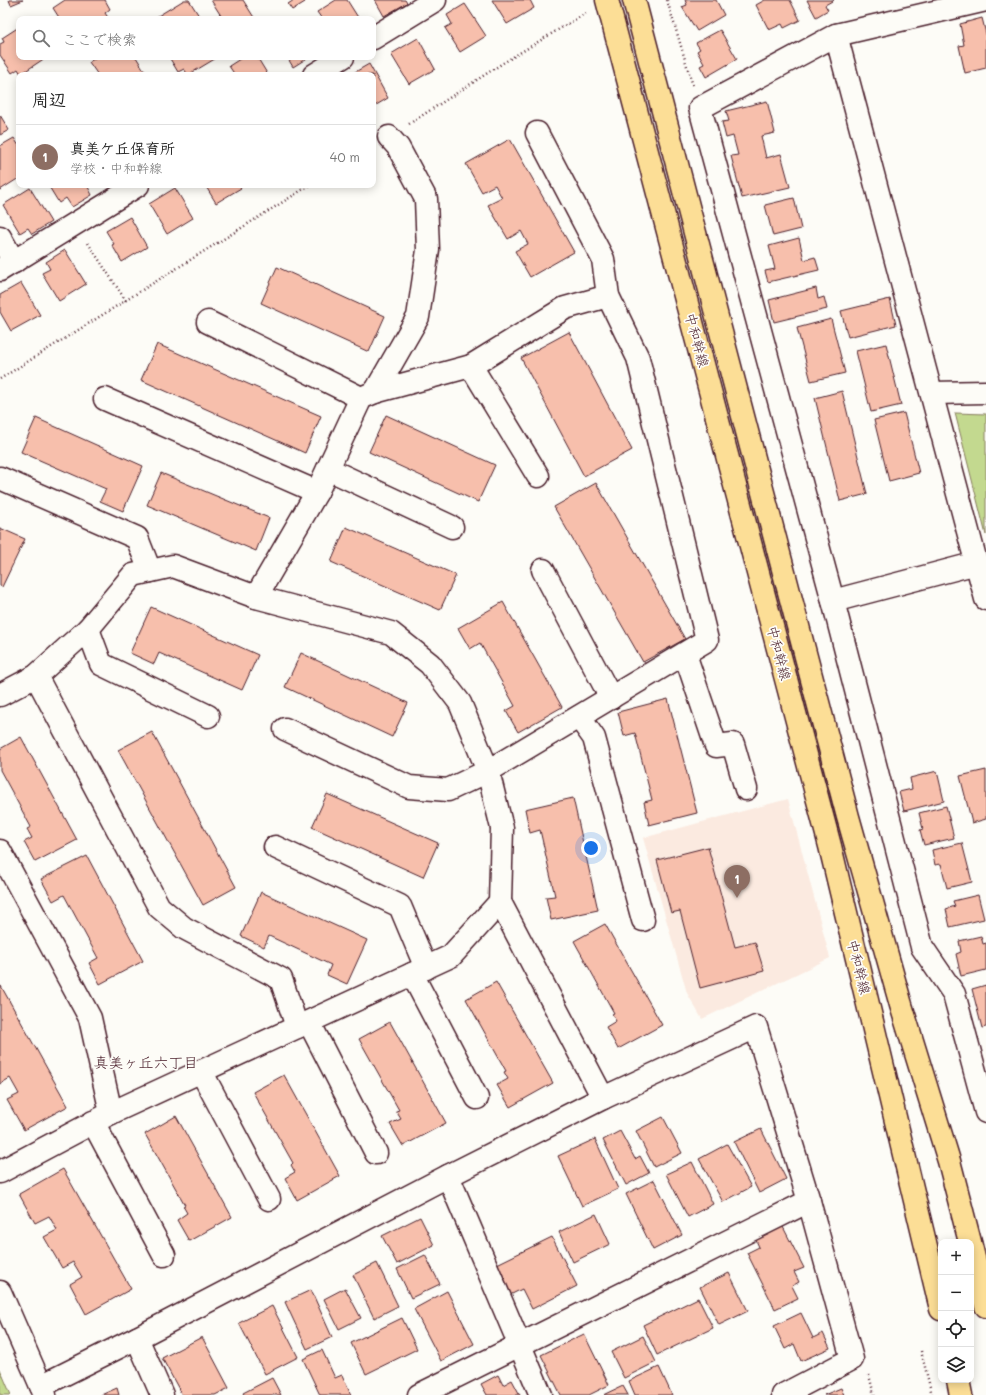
<!DOCTYPE html>
<html lang="ja">
<meta charset="utf-8">
<style>
:root{--surface:#fff;--page:#f2f2f2;--text:#222;--muted:#767676;--line:#e0e0e0;--accent:#0b8043}
body{margin:0;font-family:Mali,"Klee One",sans-serif;background:var(--page);color:var(--text)}
.controls{position:absolute;right:12px;bottom:12px;display:grid;overflow:hidden;border-radius:8px;box-shadow:0 2px 10px #0003}
.controls button{width:36px;height:36px;display:grid;place-items:center;padding:0;border:0;border-bottom:1px solid var(--line);background:var(--surface);color:var(--text);font:20px sans-serif}
.you{position:absolute;left:591px;top:848px;width:14px;height:14px;margin:-10px;border:3px solid #fff;border-radius:50%;background:#1a73e8;box-shadow:0 0 0 6px #1a73e833}
.badge{display:grid;place-items:center;width:26px;height:26px;border-radius:50%;background:var(--accent);color:#fff;font-size:13px;font-weight:700}
.pin{position:absolute;translate:-50% -33px;filter:drop-shadow(0 1px 2px #0008)}
.pin::after{content:'';position:absolute;top:21px;width:14px;height:12px;background:inherit;clip-path:polygon(0 0,100% 0,50% 100%)}
.list{margin:0;padding:0;list-style:none}
h2{display:flex;justify-content:space-between;align-items:center;height:52px;margin:0;padding:0 16px;font-size:17px}
h2 small{font-size:13px;font-weight:400;color:var(--muted)}
.list li{display:grid;grid-template-columns:26px 1fr auto;gap:12px;align-items:center;box-sizing:border-box;height:64px;padding:0 16px;border-top:1px solid var(--line)}
.list b{display:block;font-size:15px;white-space:nowrap}
.list p{margin:0;font-size:13px;white-space:nowrap;color:var(--muted)}
.list em{font-size:13px;font-style:normal;color:var(--muted)}
.icon{flex:none;width:22px;height:22px;fill:none;stroke:currentColor;stroke-width:2;stroke-linecap:round;stroke-linejoin:round}
.map{position:relative;flex:none;width:986px;height:1395px;overflow:hidden}
.search{position:absolute;background:var(--surface);box-shadow:0 2px 10px #0003;left:16px;top:16px;width:360px;height:44px;display:flex;align-items:center;gap:10px;box-sizing:border-box;padding:0 14px;border-radius:8px;color:var(--muted);font-size:15px}
.panel{position:absolute;background:var(--surface);box-shadow:0 2px 10px #0003;left:16px;top:72px;width:360px;height:116px;border-radius:8px}
.map>svg:first-child{display:block}
.built{fill:#fbeae0}
.green{fill:#c3d98f;stroke:#867c5d}
.building{fill:#f7bfac;stroke:#4a1f2b}
.lines{fill:none;stroke-linecap:round;stroke-linejoin:round}
.minor-casing{stroke:#4a1f2b;stroke-width:25}
.major-casing{stroke:#4a1f2b;stroke-width:25}
.path{stroke:#4a1f2b;stroke-width:2.5;stroke-dasharray:1 3;stroke-linecap:butt}
.minor{stroke:#fdfcf7;stroke-width:22}
.major{stroke:#fcde96;stroke-width:22}
.labels{text-anchor:middle;stroke-width:3.5;stroke-linejoin:round;paint-order:stroke}
.street-label{font-size:14px;fill:#4a1f2b;stroke:#fdfcf7}
.neighbourhood-label{font-size:15px;fill:#4a1f2b;stroke:#fdfcf7}
</style>
<div class="map">
<svg width="986" height="1395" viewBox="0 0 986 1395">
<rect width="100%" height="100%" fill="#fdfcf7"/>
<filter id="ink" filterUnits="userSpaceOnUse"><feTurbulence type="fractalNoise" baseFrequency=".025" numOctaves="2"/><feDisplacementMap in="SourceGraphic" scale="8" xChannelSelector="R" yChannelSelector="G"/><feConvolveMatrix kernelMatrix="1 2 1 2 8 2 1 2 1" color-interpolation-filters="sRGB"/></filter>
<g filter="url(#ink)">
<!-- built -->
<polygon class="built" points="788,799 830,958 702,1019 687,993 643,838"/>
<!-- green -->
<g class="green">
<polygon points="955,413 986,414 986,535"/>
<polygon points="0,1369 11,1395 0,1395"/>
</g>
<!-- building -->
<g class="building">
<polygon points="9,0 23,0 11,5"/>
<polygon points="65,0 105,0 110,9 105,13 109,19 60,19 53,8"/>
<polygon points="184,0 189,0 201,19 153,19"/>
<polygon points="211,0 243,0 255,19 223,19"/>
<polygon points="294,0 304,0 305,2 292,10 288,4"/>
<polygon points="336,0 347,0 359,19 322,19 317,12"/>
<polygon points="375,0 405,0 407,3 384,16"/>
<polygon points="492,0 530,0 534,8 507,24"/>
<polygon points="685,0 716,0 724,15 697,31 682,7 687,5"/>
<polygon points="765,0 790,0 800,20 784,28 782,24 769,30 756,5"/>
<polygon points="807,0 834,0 825,5 828,10 816,17"/>
<polygon points="465,4 486,36 460,52 445,28 452,24 447,15"/>
<polygon points="982,18 986,34 986,68 965,73 959,46 964,45 960,24"/>
<polygon points="19,27 19,57 45,58 21,74 18,69 12,73 0,55 0,44 4,42 2,38"/>
<polygon points="720,30 737,59 706,77 700,66 704,64 697,51 700,49 696,43"/>
<polygon points="418,38 435,69 409,84 391,54"/>
<polygon points="97,57 136,57 147,75 98,75 89,62"/>
<polygon points="169,57 218,57 188,75 184,69 178,72"/>
<polygon points="243,57 257,57 268,75 235,75 229,66"/>
<polygon points="287,57 309,57 293,67"/>
<polygon points="369,64 388,98 373,107 373,75 350,75"/>
<polygon points="767,101 775,133 761,136 766,158 781,154 790,187 742,198 731,156 738,155 733,136 726,138 722,122 729,121 726,111"/>
<polygon points="0,115 9,130 0,135"/>
<polygon points="14,138 19,146 19,178 0,190 0,146"/>
<polygon points="510,139 574,252 530,277 515,251 528,244 521,231 508,239 488,205 502,198 495,185 482,192 466,164"/>
<polygon points="48,185 87,185 92,195 72,207 66,198 59,203"/>
<polygon points="205,185 240,185 241,188 216,203"/>
<polygon points="30,188 51,222 32,234 28,228 20,233 3,205"/>
<polygon points="175,188 193,218 167,234 149,204"/>
<polygon points="794,198 801,229 773,236 765,205"/>
<polygon points="130,217 147,247 122,262 112,245 114,244 106,231"/>
<polygon points="799,238 804,260 815,257 819,270 768,282 765,271 775,269 769,246"/>
<polygon points="65,250 86,284 59,301 42,273 50,269 46,262"/>
<polygon points="277,267 385,316 369,352 261,303"/>
<polygon points="21,283 40,315 11,331 0,312 0,295"/>
<polygon points="816,288 818,299 824,297 827,309 774,322 769,300"/>
<polygon points="890,299 896,325 848,337 841,311"/>
<polygon points="831,319 845,373 811,381 797,328"/>
<polygon points="569,332 632,450 584,476 521,358"/>
<polygon points="157,344 321,416 305,453 141,380"/>
<polygon points="886,344 901,405 871,412 856,351"/>
<polygon points="842,391 867,494 840,501 815,398"/>
<polygon points="904,413 919,473 889,481 874,420"/>
<polygon points="386,415 495,465 478,502 369,452"/>
<polygon points="36,418 143,466 123,511 100,501 106,489 21,452"/>
<polygon points="161,473 269,518 256,551 147,505"/>
<polygon points="596,483 685,639 643,662 554,507"/>
<polygon points="346,527 456,575 440,610 331,562"/>
<polygon points="0,528 25,539 2,587 0,586"/>
<polygon points="503,602 562,707 518,732 506,711 515,706 480,643 470,649 458,628"/>
<polygon points="151,607 258,655 242,690 159,653 154,664 130,653"/>
<polygon points="301,653 408,703 392,737 285,687"/>
<polygon points="668,699 697,813 649,825 644,802 652,800 635,733 624,736 618,712"/>
<polygon points="152,732 236,887 203,905 118,750"/>
<polygon points="21,737 77,840 35,862 24,842 32,838 27,829 31,827 0,770 0,749"/>
<polygon points="986,770 986,819 972,823 960,776"/>
<polygon points="937,771 944,801 904,811 899,792 912,789 910,778"/>
<polygon points="327,794 438,843 423,877 312,827"/>
<polygon points="573,798 598,910 551,920 546,897 555,896 540,830 530,833 525,809"/>
<polygon points="946,806 954,838 924,845 920,830 923,829 919,813"/>
<polygon points="962,843 972,882 947,888 941,864 935,865 932,850"/>
<polygon points="708,847 735,947 755,942 764,971 700,988 680,911 671,913 657,860"/>
<polygon points="87,856 143,961 100,984 89,963 98,958 64,895 53,901 41,879"/>
<polygon points="261,892 367,940 347,984 327,975 331,965 269,936 264,947 241,936"/>
<polygon points="978,895 984,919 950,927 946,909 955,906 953,901"/>
<polygon points="605,924 662,1025 618,1049 606,1027 616,1021 612,1014 614,1013 574,941"/>
<polygon points="981,936 983,944 986,943 986,970 961,976 956,954 961,952 959,941"/>
<polygon points="496,982 553,1083 510,1107 497,1085 508,1079 504,1072 506,1071 466,999"/>
<polygon points="986,985 986,1027 982,1028 972,989"/>
<polygon points="0,986 1,986 68,1106 24,1130 7,1100 19,1094 10,1078 0,1084"/>
<polygon points="390,1022 446,1123 403,1146 390,1124 401,1119 396,1111 399,1110 359,1039"/>
<polygon points="284,1075 340,1176 297,1200 285,1178 295,1172 291,1165 293,1163 253,1092"/>
<polygon points="176,1116 232,1217 189,1241 177,1220 187,1213 183,1206 185,1205 145,1134"/>
<polygon points="663,1117 682,1153 654,1167 636,1131"/>
<polygon points="761,1129 786,1179 759,1193 734,1142"/>
<polygon points="620,1131 635,1159 640,1156 649,1173 626,1185 603,1140"/>
<polygon points="595,1139 618,1189 582,1206 558,1156"/>
<polygon points="727,1144 751,1187 723,1202 699,1159"/>
<polygon points="692,1162 713,1204 688,1217 666,1174"/>
<polygon points="63,1169 131,1289 86,1314 70,1284 82,1277 73,1262 62,1268 44,1237 57,1230 49,1216 35,1223 19,1194"/>
<polygon points="654,1180 682,1235 653,1250 626,1194"/>
<polygon points="596,1214 610,1244 573,1262 559,1232"/>
<polygon points="420,1217 434,1245 397,1264 382,1236"/>
<polygon points="782,1225 804,1268 794,1272 799,1282 792,1286 798,1298 775,1309 747,1253 759,1247 755,1238"/>
<polygon points="552,1237 577,1286 532,1309 522,1289 510,1295 495,1265"/>
<polygon points="425,1255 440,1284 411,1298 397,1269"/>
<polygon points="377,1263 398,1306 374,1318 353,1275"/>
<polygon points="729,1273 748,1311 719,1325 700,1287"/>
<polygon points="345,1288 361,1318 339,1329 324,1299"/>
<polygon points="311,1290 332,1337 307,1349 285,1302"/>
<polygon points="447,1291 474,1344 441,1361 414,1309"/>
<polygon points="698,1298 713,1328 657,1355 643,1325"/>
<polygon points="272,1306 298,1357 265,1374 239,1323"/>
<polygon points="801,1313 813,1338 823,1333 830,1348 801,1361 794,1344 785,1349 774,1326"/>
<polygon points="402,1318 417,1349 366,1374 351,1343"/>
<polygon points="584,1334 609,1385 589,1395 561,1395 541,1355"/>
<polygon points="643,1336 656,1362 624,1378 611,1352"/>
<polygon points="202,1337 229,1388 215,1395 182,1395 162,1358"/>
<polygon points="322,1350 335,1378 342,1375 351,1395 320,1395 303,1359"/>
<polygon points="659,1367 672,1395 635,1395 629,1381"/>
<polygon points="498,1375 503,1385 512,1380 520,1395 487,1395 481,1384"/>
<polygon points="272,1378 281,1395 244,1395 243,1393"/>
<polygon points="623,1386 628,1395 604,1395"/>
<polygon points="117,1388 119,1395 101,1395"/>
<polygon points="841,1388 844,1395 824,1395"/>
</g>
<g class="lines">
<!-- minor casing -->
<g class="minor-casing">
<g id="minor">
<polyline points="986,0 836,35 700,108 833,601 922,947 954,994 986,1112"/>
<polyline points="836,35 986,599"/>
<polyline points="373,38 435,0"/>
<polyline points="314,75 343,57"/>
<polyline points="0,237 14,262"/>
<polyline points="0,270 138,185"/>
<polyline points="208,322 361,398"/>
<polyline points="471,366 538,476"/>
<polyline points="375,392 418,317 428,250 426,199 398,147 389,137"/>
<polyline points="932,393 986,392"/>
<polyline points="105,399 317,492"/>
<polyline points="328,469 452,527"/>
<polyline points="0,478 137,538 150,571"/>
<polyline points="543,570 611,698"/>
<polyline points="256,597 317,492 361,398 375,392 471,366 565,308 608,296"/>
<polyline points="833,601 977,563"/>
<polyline points="88,629 101,664 208,716"/>
<polyline points="685,654 716,746 733,744 746,789"/>
<polyline points="36,676 159,907 184,928 281,979 297,1027"/>
<polyline points="0,695 36,676 88,629 133,575 173,566 256,597 391,633 430,664 460,703 488,771 502,828 500,902 603,1098"/>
<polyline points="579,717 594,738 643,920"/>
<polyline points="285,729 409,787 448,790 488,771 707,640 638,358 608,296 603,259 537,133"/>
<polyline points="275,847 400,906 426,968"/>
<polyline points="0,851 90,1018 111,1113"/>
<polyline points="412,974 477,1098"/>
<polyline points="309,1022 376,1153"/>
<polyline points="201,1071 269,1199"/>
<polyline points="93,1122 164,1255"/>
<polyline points="0,1172 111,1113 451,956 500,902"/>
<polyline points="448,1176 541,1395"/>
<polyline points="0,1292 45,1395"/>
<polyline points="137,1338 162,1395"/>
<polyline points="41,1386 137,1338 448,1176 603,1098 756,1027 809,1201 852,1359 783,1395"/>
<polyline points="419,1395 809,1201"/>
</g>
</g>
<!-- major casing -->
<g class="major-casing">
<g id="major">
<polyline points="607,0 830,846 941,1309"/>
<polyline points="634,0 848,817 901,1005 949,1161 970,1242"/>
<polyline points="971,1246 986,1306"/>
<polyline points="958,1380 961,1395"/>
</g>
</g>
<!-- path -->
<g class="path">
<polyline points="667,0 693,86"/>
<polyline points="409,124 503,63 586,13"/>
<polyline points="88,243 126,301"/>
<polyline points="0,379 310,185"/>
<polyline points="921,1351 932,1395"/>
<polyline points="869,1375 874,1395"/>
</g>
<!-- minor -->
<use href="#minor" class="minor"/>
<!-- major -->
<use href="#major" class="major"/>
</g>
</g>
<g class="labels">
<!-- street labels -->
<g class="street-label">
<text transform="translate(697 340) rotate(75)" y="5">中和幹線</text>
<text transform="translate(779 653) rotate(75)" y="5">中和幹線</text>
<text transform="translate(859 967) rotate(76)" y="5">中和幹線</text>
</g>
<!-- neighbourhood labels -->
<g class="neighbourhood-label">
<text x="146" y="1068">真美ヶ丘六丁目</text>
</g>
</g>
</svg>
<div class="controls">
<button>+</button>
<button>−</button>
<button><svg class="icon" aria-label="locate" viewBox="0 0 24 24"><circle cx="12" cy="12" r="6"/><path d="M12 2v4M12 18v4M2 12h4M18 12h4"/></svg></button>
<button><svg class="icon" aria-label="layers" viewBox="0 0 24 24"><path d="M12 4l9 5-9 5-9-5zM3 14l9 5 9-5"/></svg></button>
</div>
<div class="you"></div>
<div class="pin badge" style="left:737px;top:898px;background:#8d6e63">1</div>
<div class="search"><svg class="icon" aria-label="search" viewBox="0 0 24 24"><circle cx="10" cy="10" r="6"/><path d="M15 15l6 6"/></svg>ここで検索</div>
<section class="panel">
<h2>周辺<small></small></h2>
<ul class="list">
<li><span class="badge" style="background:#8d6e63">1</span><div><b>真美ケ丘保育所</b><p>学校 · 中和幹線</p></div><em>40 m</em></li>
</ul>
</section>
</div>
